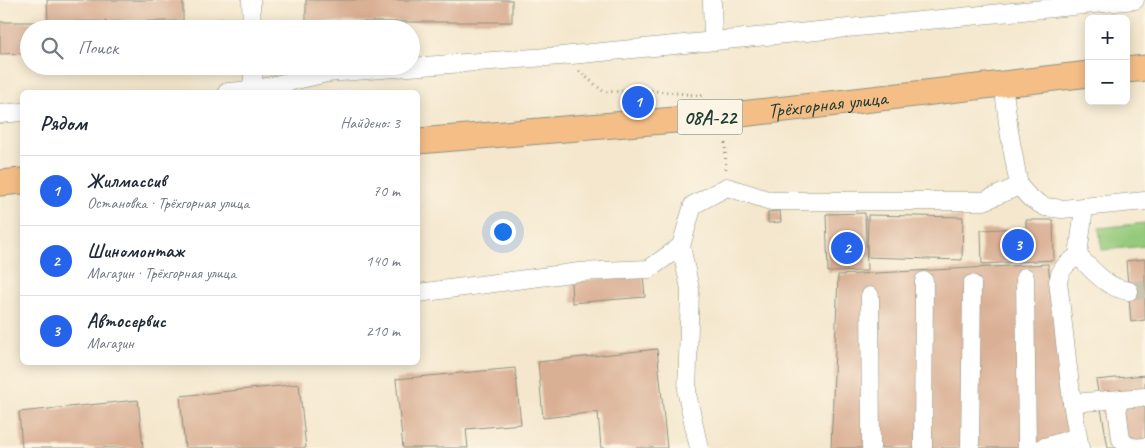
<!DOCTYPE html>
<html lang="ru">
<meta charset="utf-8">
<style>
:root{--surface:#fff;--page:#f2f2f3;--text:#1f2937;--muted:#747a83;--line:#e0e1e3;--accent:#2563eb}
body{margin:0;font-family:Caveat,sans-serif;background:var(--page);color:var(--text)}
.controls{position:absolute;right:15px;top:15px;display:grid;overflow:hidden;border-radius:8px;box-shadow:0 2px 12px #0003}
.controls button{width:45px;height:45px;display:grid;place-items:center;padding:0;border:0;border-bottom:1px solid var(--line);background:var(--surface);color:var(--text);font:25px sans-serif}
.you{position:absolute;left:502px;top:231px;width:18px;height:18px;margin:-12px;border:4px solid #fff;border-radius:50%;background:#1a73e8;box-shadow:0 0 0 8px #1a73e833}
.badge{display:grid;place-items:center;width:32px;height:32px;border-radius:50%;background:var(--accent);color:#fff;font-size:16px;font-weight:700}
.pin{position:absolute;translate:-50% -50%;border:2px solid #fff;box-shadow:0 1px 5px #0006}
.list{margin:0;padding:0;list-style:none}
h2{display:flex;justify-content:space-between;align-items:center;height:65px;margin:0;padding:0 20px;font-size:21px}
h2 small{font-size:16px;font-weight:400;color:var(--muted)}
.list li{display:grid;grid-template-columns:32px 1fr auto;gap:15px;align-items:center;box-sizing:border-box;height:70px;padding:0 20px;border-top:1px solid var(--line)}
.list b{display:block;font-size:19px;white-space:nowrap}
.list p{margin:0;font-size:16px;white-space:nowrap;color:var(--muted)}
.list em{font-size:16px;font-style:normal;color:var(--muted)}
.icon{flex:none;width:28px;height:28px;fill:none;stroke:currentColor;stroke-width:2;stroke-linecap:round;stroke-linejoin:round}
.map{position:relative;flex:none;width:1145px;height:448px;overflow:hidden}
.search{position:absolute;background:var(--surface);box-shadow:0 2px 12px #0003;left:20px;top:20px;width:400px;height:55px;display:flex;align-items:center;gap:12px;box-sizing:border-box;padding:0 18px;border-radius:28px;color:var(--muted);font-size:19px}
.panel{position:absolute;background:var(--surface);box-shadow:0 2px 12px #0003;left:20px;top:90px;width:400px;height:275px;border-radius:8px}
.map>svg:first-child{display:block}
.green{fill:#95ca7b;stroke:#5a8458}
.building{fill:#dab095}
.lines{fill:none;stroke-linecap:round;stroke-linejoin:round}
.minor-tunnel{stroke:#c9c5ae;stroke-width:18;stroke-dasharray:18 9;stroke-linecap:butt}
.minor-casing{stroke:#8a9280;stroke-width:19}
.highway-casing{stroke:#8a9280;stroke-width:27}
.path{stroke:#8a9280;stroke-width:3;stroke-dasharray:1 4;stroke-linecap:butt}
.minor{stroke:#fff;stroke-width:18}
.highway{stroke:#f6be87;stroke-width:25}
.labels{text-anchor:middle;stroke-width:5;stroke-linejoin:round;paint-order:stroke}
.shield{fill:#fcf5e5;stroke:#617469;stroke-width:1}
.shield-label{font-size:20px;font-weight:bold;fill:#1f3d34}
.street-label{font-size:21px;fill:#1f3d34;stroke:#fcf5e5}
</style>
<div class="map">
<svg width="1145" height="448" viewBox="0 0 1145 448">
<rect width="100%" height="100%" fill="#fcf5e5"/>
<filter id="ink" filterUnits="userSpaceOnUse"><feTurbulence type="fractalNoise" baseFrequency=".02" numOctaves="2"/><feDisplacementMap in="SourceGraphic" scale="10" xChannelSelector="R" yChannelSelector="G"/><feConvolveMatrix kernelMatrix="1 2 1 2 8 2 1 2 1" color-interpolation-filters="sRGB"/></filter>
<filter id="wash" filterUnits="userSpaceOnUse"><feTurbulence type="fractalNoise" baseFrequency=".0096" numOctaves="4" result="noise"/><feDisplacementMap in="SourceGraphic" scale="20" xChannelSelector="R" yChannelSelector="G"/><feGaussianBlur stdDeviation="1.12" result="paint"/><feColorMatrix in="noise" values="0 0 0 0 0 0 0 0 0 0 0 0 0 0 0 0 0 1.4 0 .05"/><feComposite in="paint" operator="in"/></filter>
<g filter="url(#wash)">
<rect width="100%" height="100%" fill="#f4e7cd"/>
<!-- green -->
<polygon class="green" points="1145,223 1145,246 1102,250 1099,228"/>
<g id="blocks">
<!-- building -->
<g class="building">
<polygon points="47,0 183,0 183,21 48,22"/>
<rect x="306" y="0" width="206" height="22"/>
<rect x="218" y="20" width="29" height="9"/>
<polygon points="0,22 48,22 48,29 29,29 29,53 0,54"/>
<polygon points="780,211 781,222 768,223 768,212"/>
<polygon points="865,213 867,271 828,272 826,214"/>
<polygon points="868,215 963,217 962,260 867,257"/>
<polygon points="1026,220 1053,220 1054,260 982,264 981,230 1026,228"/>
<polygon points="1145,259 1145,320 1131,322 1126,261"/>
<polygon points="1048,264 1070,448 831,448 838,275"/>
<polygon points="643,275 645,297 572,303 571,281"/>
<polygon points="657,349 667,448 601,448 598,412 543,418 538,362"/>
<polygon points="515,368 521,424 466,429 468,448 403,448 396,379"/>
<polygon points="1145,375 1145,448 1108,448 1096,380"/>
<polygon points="299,384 306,448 240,448 240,447 185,448 180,396"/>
<polygon points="138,400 143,448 22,448 19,412"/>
</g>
</g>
</g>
<g filter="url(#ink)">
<use href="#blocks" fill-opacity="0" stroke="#8a9280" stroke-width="1"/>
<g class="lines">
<!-- minor-tunnel -->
<polyline class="minor-tunnel" points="1129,291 1145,289"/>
<!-- minor casing -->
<g class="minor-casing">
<g id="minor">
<polyline points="251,0 252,29"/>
<polyline points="712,0 713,41"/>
<polyline points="253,66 253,92"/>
<polyline points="1003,83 1009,131 1019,186 1030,198 1045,207 1062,209 1145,201"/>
<polyline points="227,92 253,90 327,73 561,56 1135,0"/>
<polyline points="0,114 22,112"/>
<path d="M1084 207 1078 256C1093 270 1106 288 1129 291"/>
<polyline points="681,246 690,289 687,394 699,448"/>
<path d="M1078 256C1067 263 1061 268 1058 281L1072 403 1080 448"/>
<polyline points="1025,277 1027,448"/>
<polyline points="418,293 579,272 649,269 681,246 693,205 727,187 771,201 984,201 1019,186"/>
<polyline points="870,296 871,448"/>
<path d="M1116 400 1121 439C1127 448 1134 448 1145 447"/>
<polyline points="1072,403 1145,397"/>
<polyline points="923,448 924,281"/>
<polyline points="970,448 972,284"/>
<polyline points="1041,448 1077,437"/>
</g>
</g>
<!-- highway casing -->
<g class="highway-casing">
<g id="highway">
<polyline points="1126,70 1145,68"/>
<path id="s1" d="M418 141 724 116 1089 74"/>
<polyline points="0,183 22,181"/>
</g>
</g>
<!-- path -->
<g class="path">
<polyline points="579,71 604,92 647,90 705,96"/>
<polyline points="725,143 726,172"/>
</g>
<!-- minor -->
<use href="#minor" class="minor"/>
<!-- highway -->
<use href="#highway" class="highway"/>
</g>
</g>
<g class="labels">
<!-- shield labels -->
<rect class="shield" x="677.5" y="99.5" width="65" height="35" rx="4"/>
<g class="shield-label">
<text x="710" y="124">08А-22</text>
</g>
<!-- street labels -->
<g class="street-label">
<text dy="7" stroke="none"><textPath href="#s1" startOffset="411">Трёхгорная улица</textPath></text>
</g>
</g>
</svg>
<div class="controls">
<button>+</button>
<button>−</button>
</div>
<div class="you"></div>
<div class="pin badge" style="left:638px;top:102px">1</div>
<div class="pin badge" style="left:847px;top:248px">2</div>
<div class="pin badge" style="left:1018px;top:245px">3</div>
<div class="search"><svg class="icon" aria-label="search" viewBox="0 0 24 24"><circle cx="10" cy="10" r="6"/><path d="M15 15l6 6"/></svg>Поиск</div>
<section class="panel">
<h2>Рядом<small>Найдено: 3</small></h2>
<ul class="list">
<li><span class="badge">1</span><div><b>Жилмассив</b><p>Остановка · Трёхгорная улица</p></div><em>70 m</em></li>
<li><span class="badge">2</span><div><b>Шиномонтаж</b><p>Магазин · Трёхгорная улица</p></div><em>140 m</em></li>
<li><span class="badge">3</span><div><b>Автосервис</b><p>Магазин</p></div><em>210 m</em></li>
</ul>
</section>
</div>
